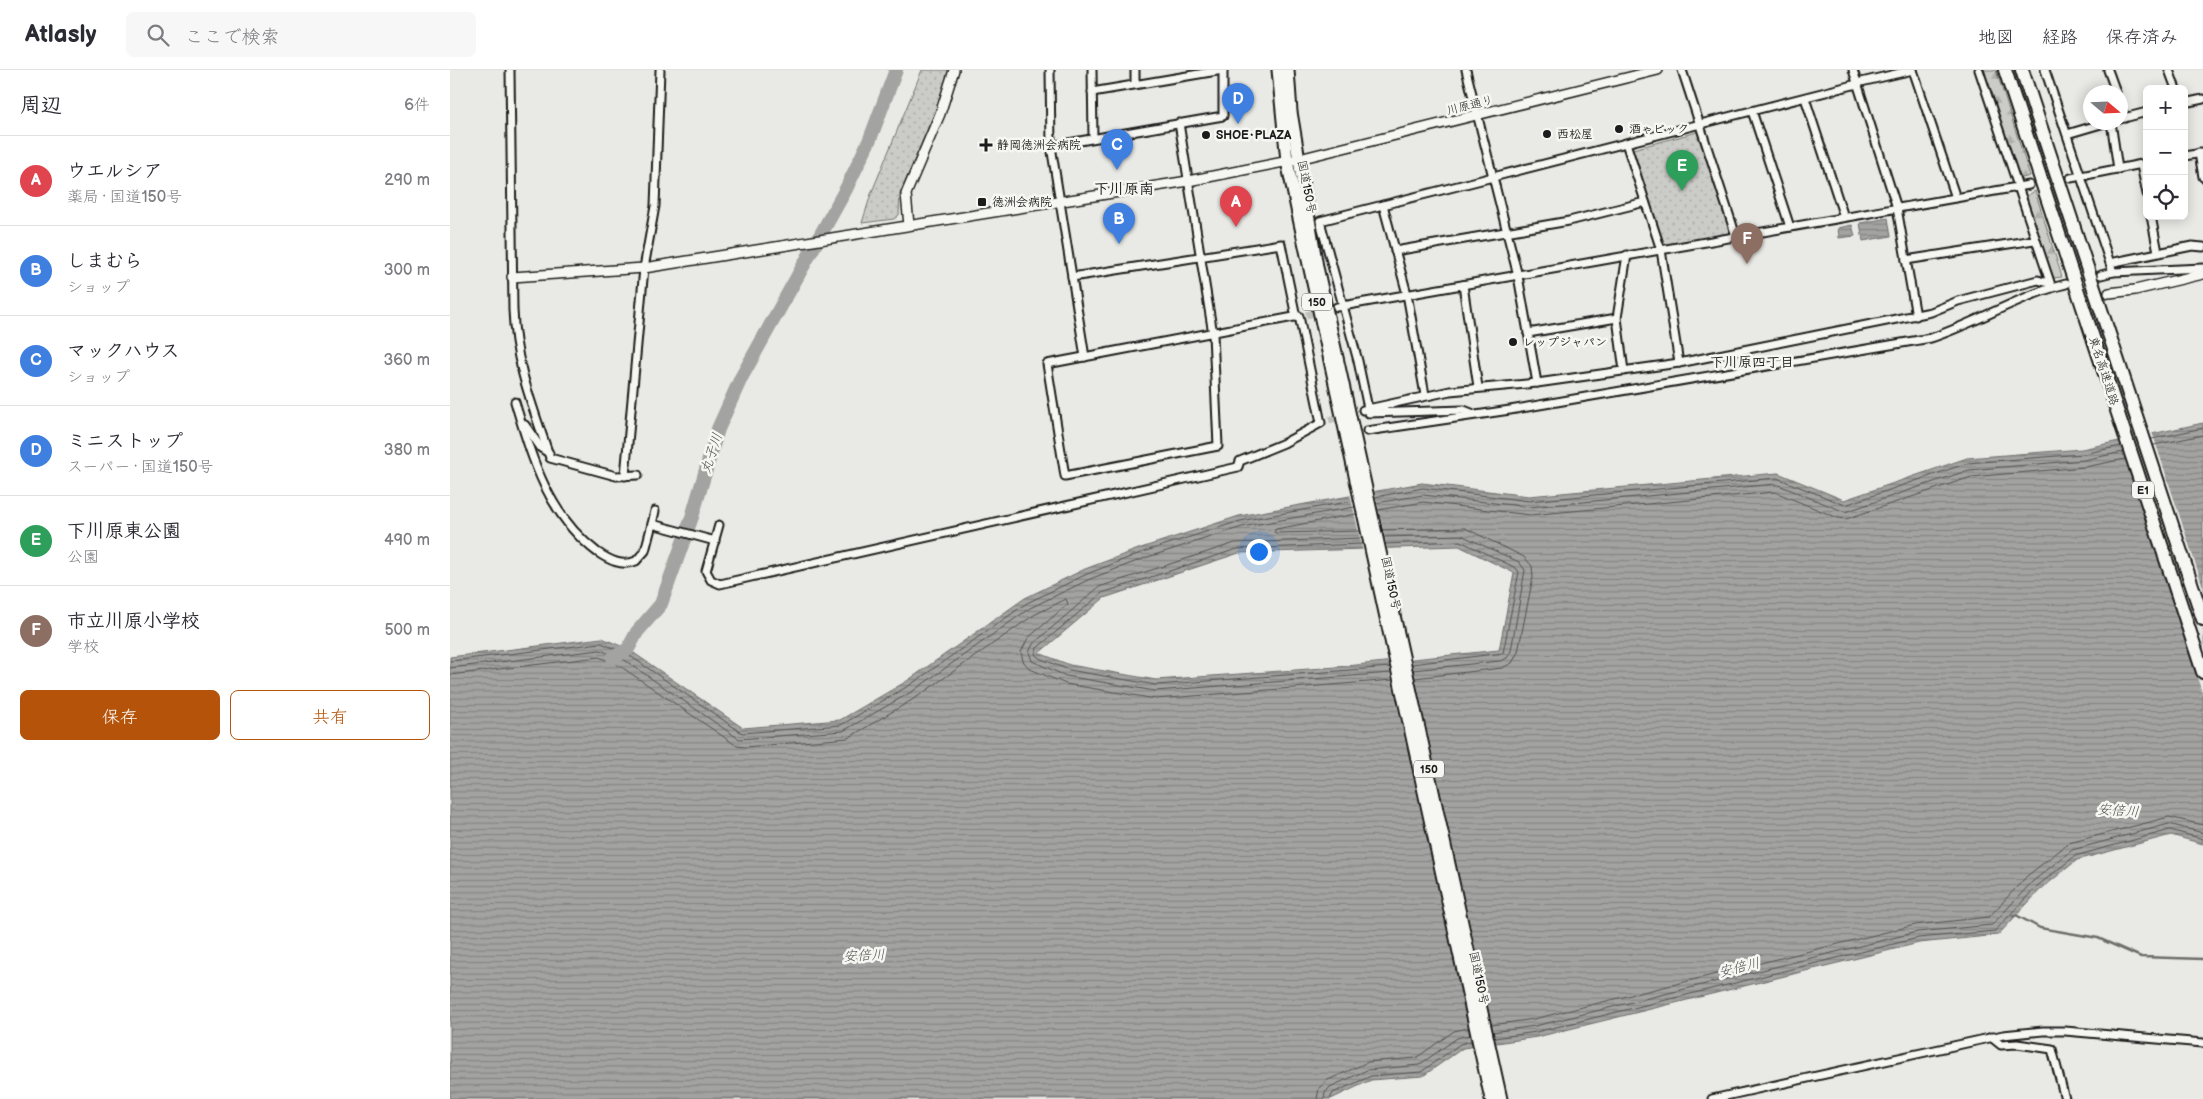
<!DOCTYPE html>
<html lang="ja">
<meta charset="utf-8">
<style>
body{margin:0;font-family:"Balsamiq Sans","Klee One",sans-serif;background:#f7f7f7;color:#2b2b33}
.controls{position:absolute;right:15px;top:15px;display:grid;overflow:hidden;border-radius:8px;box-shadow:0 2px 12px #0003}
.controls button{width:45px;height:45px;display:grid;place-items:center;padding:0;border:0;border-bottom:1px solid #e1e1e2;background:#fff;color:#2b2b33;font:25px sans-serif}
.compass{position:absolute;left:1633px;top:15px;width:45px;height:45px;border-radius:50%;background:#fff;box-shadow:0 2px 12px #0003;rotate:109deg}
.you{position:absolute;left:808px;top:481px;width:18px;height:18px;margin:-12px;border:4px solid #fff;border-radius:50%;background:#1a73e8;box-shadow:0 0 0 8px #1a73e833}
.badge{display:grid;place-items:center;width:32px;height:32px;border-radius:50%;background:#b45309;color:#fff;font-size:16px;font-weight:700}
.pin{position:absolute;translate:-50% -41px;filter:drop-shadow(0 1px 2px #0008)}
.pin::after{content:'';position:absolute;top:26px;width:18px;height:15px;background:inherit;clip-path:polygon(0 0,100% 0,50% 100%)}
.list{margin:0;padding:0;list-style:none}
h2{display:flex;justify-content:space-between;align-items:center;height:65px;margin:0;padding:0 20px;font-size:21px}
h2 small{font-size:16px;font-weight:400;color:#7c7c81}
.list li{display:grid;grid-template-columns:32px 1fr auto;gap:15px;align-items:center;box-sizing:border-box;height:90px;padding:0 20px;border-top:1px solid #e1e1e2}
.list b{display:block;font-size:19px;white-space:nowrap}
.list p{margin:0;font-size:16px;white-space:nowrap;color:#7c7c81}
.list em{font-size:16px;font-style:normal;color:#7c7c81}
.actions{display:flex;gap:10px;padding:15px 20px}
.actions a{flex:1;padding:11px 0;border:1px solid #b45309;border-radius:8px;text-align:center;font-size:18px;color:#b45309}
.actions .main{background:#b45309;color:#fff}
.icon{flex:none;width:28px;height:28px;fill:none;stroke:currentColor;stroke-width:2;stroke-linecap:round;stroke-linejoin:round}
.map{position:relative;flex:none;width:1753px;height:1029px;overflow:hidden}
header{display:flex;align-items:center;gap:30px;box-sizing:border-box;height:70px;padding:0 25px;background:#fff;border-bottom:1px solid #e1e1e2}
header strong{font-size:24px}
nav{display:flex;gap:28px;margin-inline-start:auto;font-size:18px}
.search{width:350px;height:45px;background:#f7f7f7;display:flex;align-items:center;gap:12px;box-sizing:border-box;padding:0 18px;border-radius:8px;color:#7c7c81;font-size:19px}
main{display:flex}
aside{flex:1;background:#fff}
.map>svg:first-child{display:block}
</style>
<header>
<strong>Atlasly</strong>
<div class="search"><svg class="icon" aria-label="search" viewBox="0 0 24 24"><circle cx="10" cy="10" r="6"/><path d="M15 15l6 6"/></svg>ここで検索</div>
<nav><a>地図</a><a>経路</a><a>保存済み</a></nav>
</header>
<main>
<aside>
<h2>周辺<small>6件</small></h2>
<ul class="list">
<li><span class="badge" style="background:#e0444e">A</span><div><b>ウエルシア</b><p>薬局 · 国道150号</p></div><em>290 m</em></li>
<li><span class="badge" style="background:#3f7fe0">B</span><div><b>しまむら</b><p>ショップ</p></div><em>300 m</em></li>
<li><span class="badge" style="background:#3f7fe0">C</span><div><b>マックハウス</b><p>ショップ</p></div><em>360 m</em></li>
<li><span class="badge" style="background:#3f7fe0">D</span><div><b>ミニストップ</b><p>スーパー · 国道150号</p></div><em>380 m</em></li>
<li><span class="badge" style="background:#2e9e5b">E</span><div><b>下川原東公園</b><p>公園</p></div><em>490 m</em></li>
<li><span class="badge" style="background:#8d6e63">F</span><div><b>市立川原小学校</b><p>学校</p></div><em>500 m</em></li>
</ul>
<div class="actions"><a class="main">保存</a><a>共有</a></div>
</aside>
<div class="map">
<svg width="1753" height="1029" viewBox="0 0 1753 1029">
<defs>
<pattern id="grass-dots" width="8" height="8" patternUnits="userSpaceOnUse" patternTransform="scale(1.25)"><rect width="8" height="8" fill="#cbcbc7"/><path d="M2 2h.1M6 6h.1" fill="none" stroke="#aeaeaa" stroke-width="1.8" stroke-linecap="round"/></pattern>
<pattern id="forest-firs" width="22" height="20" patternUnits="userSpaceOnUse" patternTransform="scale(1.25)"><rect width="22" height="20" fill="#cbcbc7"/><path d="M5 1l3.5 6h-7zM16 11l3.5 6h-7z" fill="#aeaeaa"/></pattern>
<pattern id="water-rules" width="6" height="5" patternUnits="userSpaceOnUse" patternTransform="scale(1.25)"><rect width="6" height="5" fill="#a3a3a1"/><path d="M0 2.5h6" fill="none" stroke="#848482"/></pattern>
</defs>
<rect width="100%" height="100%" fill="#e9e9e5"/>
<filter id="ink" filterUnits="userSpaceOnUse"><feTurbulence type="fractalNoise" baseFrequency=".02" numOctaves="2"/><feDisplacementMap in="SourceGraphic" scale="10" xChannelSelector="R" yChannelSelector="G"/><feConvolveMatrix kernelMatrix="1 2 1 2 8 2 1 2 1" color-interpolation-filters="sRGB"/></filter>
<g filter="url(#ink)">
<g fill="url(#grass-dots)" stroke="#747472">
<path d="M472 0H500L486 39 450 124 449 145 444 149 412 153 421 124Z"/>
<path d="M1247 62 1281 164 1217 176 1213 174 1183 79Z"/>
</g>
<g fill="url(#forest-firs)" stroke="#747472">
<path d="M1534 0H1546L1580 106 1573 108 1569 106Z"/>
<path d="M1585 121 1612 207 1604 208 1600 205 1577 130 1578 125Z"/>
</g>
<g fill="url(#water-rules)" stroke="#6d6d6c" fill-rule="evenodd">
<path d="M1438 148 1441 166 1413 171 1410 153Z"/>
<path d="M1402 155 1405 166 1389 168 1388 158Z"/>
<path d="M1753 353V774L1721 765 1627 790 1590 820 1548 865 1469 873 1087 967 1013 978 973 1006 921 1010 881 1029H0V587L152 568 178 579 293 658 390 650 457 611 575 528 635 499 691 478 789 446 972 413 1079 426 1328 403 1394 430 1517 388 1632 379ZM1009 476 1064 503 1049 580 887 597 706 610 620 595 589 583 654 528 789 483Z"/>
</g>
<g fill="#e9e9e5">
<path d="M1702 362 1753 517V625L1668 369Z"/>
<path d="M924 419 938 481 913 482 900 424Z"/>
<path d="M961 587 1047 976 1023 979 937 589Z"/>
</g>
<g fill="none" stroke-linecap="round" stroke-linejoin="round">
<g stroke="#525251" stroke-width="1">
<path d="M1702 369 1753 358"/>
<path d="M1704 375 1753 365"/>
<path d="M925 427 973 418 1079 431 1327 408 1395 435 1518 393 1633 384 1671 376"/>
<path d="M926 433 973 425 1080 437 1326 414 1395 442 1519 400 1634 390 1673 382"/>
<path d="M928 440 973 432 1080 445 1325 422 1388 448 1396 449 1521 407 1635 397 1675 389"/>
<path d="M906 444 826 459 824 462 826 463 910 461"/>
<path d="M932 460 1015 458 1074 487 1082 496 1083 507 1068 582 1062 593 1052 598 965 608"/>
<path d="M934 467 1011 465 1069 492 1075 500 1061 581 1057 588 1050 591 963 600"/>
<path d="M912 468 785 473 649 517 583 574 579 582 582 591 616 606 705 621 941 603"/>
<path d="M913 474 787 479 652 523 587 578 585 584 589 588 619 600 706 615 940 597"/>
<path d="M935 474 1010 471 1066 498 1069 502 1053 583 962 594"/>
<path d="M0 591 151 573 176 583 292 663 391 655 460 615 577 533 637 504 693 482 790 451 903 431"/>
<path d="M0 598 150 580 173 589 289 669 393 661 463 621 580 538 640 509 695 488 792 457 905 437"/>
<path d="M0 605 149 587 170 596 287 676 295 677 398 668 467 627 584 545 616 529 618 534 578 568 571 582 573 591 580 599 616 614 706 629 943 610"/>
<path d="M1042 955 1084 949 1465 855 1539 847 1577 806 1619 773 1719 747 1753 755"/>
<path d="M1043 962 1085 956 1467 862 1542 855 1582 812 1622 780 1719 754 1753 763"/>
<path d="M1045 968 1086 962 1468 868 1545 861 1586 817 1625 786 1720 760 1753 769"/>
<path d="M867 1029 869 1018 878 1010 918 992 966 988 1004 961 1018 958"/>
<path d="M874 1029 875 1023 880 1017 917 1000 969 995 1007 968 1020 965"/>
<path d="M880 1029 883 1023 921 1006 971 1002 1010 974 1021 971"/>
</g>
<path stroke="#6d6d6c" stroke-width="2.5" d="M1563 846 1566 845 1590 858 1648 868 1691 887 1753 889"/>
<path stroke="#a3a3a1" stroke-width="14" d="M163 588 178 579 187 562 211 534 242 447 268 359 291 308 396 119 420 69 446 0"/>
<g stroke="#c0c0bd" stroke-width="7" stroke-dasharray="7 3.5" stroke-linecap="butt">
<path d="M1579 115 1621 108"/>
<path d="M856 245 887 237"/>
<path d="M879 350 913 340"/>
</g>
<g stroke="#1c1c1c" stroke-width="11">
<g id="minor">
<path d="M60 0 63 240C65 294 83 337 100 388L166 406 188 405"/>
<path d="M600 0 601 76 635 287"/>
<path d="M642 0 643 68"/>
<path d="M685 0V14"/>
<path d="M1016 0 1043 107 870 151 908 291 919 343 1014 340 1024 344"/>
<path d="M1232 0 1286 166"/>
<path d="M1403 0 1447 138 1466 246"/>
<path d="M1463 0 1506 128"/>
<path d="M1529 0 1601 215"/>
<path d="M1595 0 1663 202"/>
<path d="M1658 0 1666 22"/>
<path d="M1719 0 1726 19"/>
<path d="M1407 13 1463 0"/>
<path d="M642 22 773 0"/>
<path d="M1355 28 1394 147"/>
<path d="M1734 33 1753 29"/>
<path d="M1670 35 1675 48"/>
<path d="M1302 41 1340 157"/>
<path d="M1670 49 1697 42"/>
<path d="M1661 52 1668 99"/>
<path d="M1617 64 1658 52"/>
<path d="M1176 73 1211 180 1229 293"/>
<path d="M601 76 773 46V0"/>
<path d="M1749 83 1753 107"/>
<path d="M1734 86 1753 83"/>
<path d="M1691 95 1697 124"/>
<path d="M1621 108 1697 93"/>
<path d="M933 135 957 224 975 325"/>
<path d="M1701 146 1708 182"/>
<path d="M945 181 1119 151 1195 132"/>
<path d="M1456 190 1584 170"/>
<path d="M1660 193 1742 176 1753 177"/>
<path d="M1651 205 1663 202 1753 198"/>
<path d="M622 207 831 174 846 247"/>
<path d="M1013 215 1028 317"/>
<path d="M887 237 1579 115"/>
<path d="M1078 263 1167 248"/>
<path d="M1174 301 1167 248 1177 185"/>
<path d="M1087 313 1068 206 1043 107 1407 14"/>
<path d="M65 332C82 389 98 445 147 482 159 490 172 497 186 491L195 481 202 454 265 471"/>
<path d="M913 340 1000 321 1087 313 1229 293 1481 242 1508 231 1588 210 1598 213"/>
<path d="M75 355 91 378 99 383"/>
<path d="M917 361 1060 340 1481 268C1527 253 1568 226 1616 214"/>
<path d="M175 406 194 198 205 136 210 0"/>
<path d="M202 454 205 441"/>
<path d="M269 455 256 501 261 510 270 514 788 397 790 391 834 373 871 353 849 246 597 294 615 406 768 376 763 264 729 53"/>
<path d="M1541 967 1551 975 1567 974 1602 979 1615 1029"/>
<path d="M1262 1029 1553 965 1593 961H1615L1753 973"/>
</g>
</g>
<g stroke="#1c1c1c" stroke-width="12">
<g id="tertiary">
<path d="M459 155 456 124 490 44 504 0"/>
<path d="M62 207 194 198 738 111 849 89 1208 0"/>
<path d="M1659 223 1685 220 1753 204"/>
</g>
</g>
<g stroke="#1c1c1c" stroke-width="15">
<g id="trunk">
<path d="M828 0 837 91 848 144 1041 1029"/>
<path d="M838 0 841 42 867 197 1051 1029"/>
</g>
</g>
<g stroke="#1c1c1c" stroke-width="16">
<g id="motorway">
<path d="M1555 0 1753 602"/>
<path d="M1572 0 1753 549"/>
</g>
</g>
<use href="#minor" stroke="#f6f6f2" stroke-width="7"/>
<use href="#tertiary" stroke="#f6f6f2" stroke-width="9"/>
<use href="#trunk" stroke="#f6f6f2" stroke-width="11"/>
<use href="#motorway" stroke="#f6f6f2" stroke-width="12"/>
</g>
</g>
<g fill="#1c1c1c" stroke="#f6f6f2" stroke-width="2">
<circle cx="1169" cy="59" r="5"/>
<circle cx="1097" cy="64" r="5"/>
<circle cx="756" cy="65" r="5"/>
<path d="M533.5 67.5h5v5h5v5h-5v5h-5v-5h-5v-5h5z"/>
<rect x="527" y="127" width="10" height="10" rx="2.5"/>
<circle cx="1063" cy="272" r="5"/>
</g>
<g text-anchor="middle" stroke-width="5" stroke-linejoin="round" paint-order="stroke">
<g fill="#f6f6f2" stroke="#5d5d5c" stroke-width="1">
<rect x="852" y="223.5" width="30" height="17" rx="4"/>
<rect x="1682" y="411.5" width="22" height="17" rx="4"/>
<rect x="964" y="690.5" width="30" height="17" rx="4"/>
</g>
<g font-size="11" font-weight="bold" fill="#1c1c1c">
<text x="867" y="236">150</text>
<text x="1693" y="424">E1</text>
<text x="979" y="703">150</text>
</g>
<g font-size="12" fill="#1c1c1c" stroke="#f6f6f2">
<text transform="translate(1020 35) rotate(-14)" y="4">川原通り</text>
<text transform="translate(857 117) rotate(79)" y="4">国道150号</text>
<text transform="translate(1654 301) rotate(72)" y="4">東名高速道路</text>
<text transform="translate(941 513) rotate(78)" y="4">国道150号</text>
<text transform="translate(1029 908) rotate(78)" y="4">国道150号</text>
</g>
<g font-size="12" font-weight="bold" fill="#1c1c1c" stroke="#f6f6f2" text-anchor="start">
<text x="1179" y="63">酒ゃビック</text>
<text x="1107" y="68">西松屋</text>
<text x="766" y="69">SHOE･PLAZA</text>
<text x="547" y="79">静岡徳洲会病院</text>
<text x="542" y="136">徳洲会病院</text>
<text x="1073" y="276">レップジャパン</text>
</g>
<g font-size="14" font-weight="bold" fill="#1c1c1c" stroke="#f6f6f2">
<text x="1302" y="297">下川原四丁目</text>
</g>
<g font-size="14" font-style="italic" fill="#525251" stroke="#f6f6f2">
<text transform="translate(261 383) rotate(-72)" y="5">丸子川</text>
<text transform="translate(1668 740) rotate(4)" y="5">安倍川</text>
<text transform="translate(414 885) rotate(-3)" y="5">安倍川</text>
<text transform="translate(1289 897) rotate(-14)" y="5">安倍川</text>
</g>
<g font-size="15" font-weight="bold" fill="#1c1c1c" stroke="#f6f6f2">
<text x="674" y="124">下川原南</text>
</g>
</g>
</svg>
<div class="controls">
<button>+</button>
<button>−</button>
<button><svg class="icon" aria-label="locate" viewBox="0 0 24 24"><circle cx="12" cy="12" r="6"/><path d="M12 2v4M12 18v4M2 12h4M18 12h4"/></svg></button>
</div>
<svg class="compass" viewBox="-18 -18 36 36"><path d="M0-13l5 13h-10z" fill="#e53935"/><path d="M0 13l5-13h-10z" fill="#7c7c81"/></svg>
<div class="you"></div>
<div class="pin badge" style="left:786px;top:157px;background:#e0444e">A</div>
<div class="pin badge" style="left:669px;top:174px;background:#3f7fe0">B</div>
<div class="pin badge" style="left:667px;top:100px;background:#3f7fe0">C</div>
<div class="pin badge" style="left:788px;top:54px;background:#3f7fe0">D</div>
<div class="pin badge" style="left:1232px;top:121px;background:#2e9e5b">E</div>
<div class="pin badge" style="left:1297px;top:194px;background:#8d6e63">F</div>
</div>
</main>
